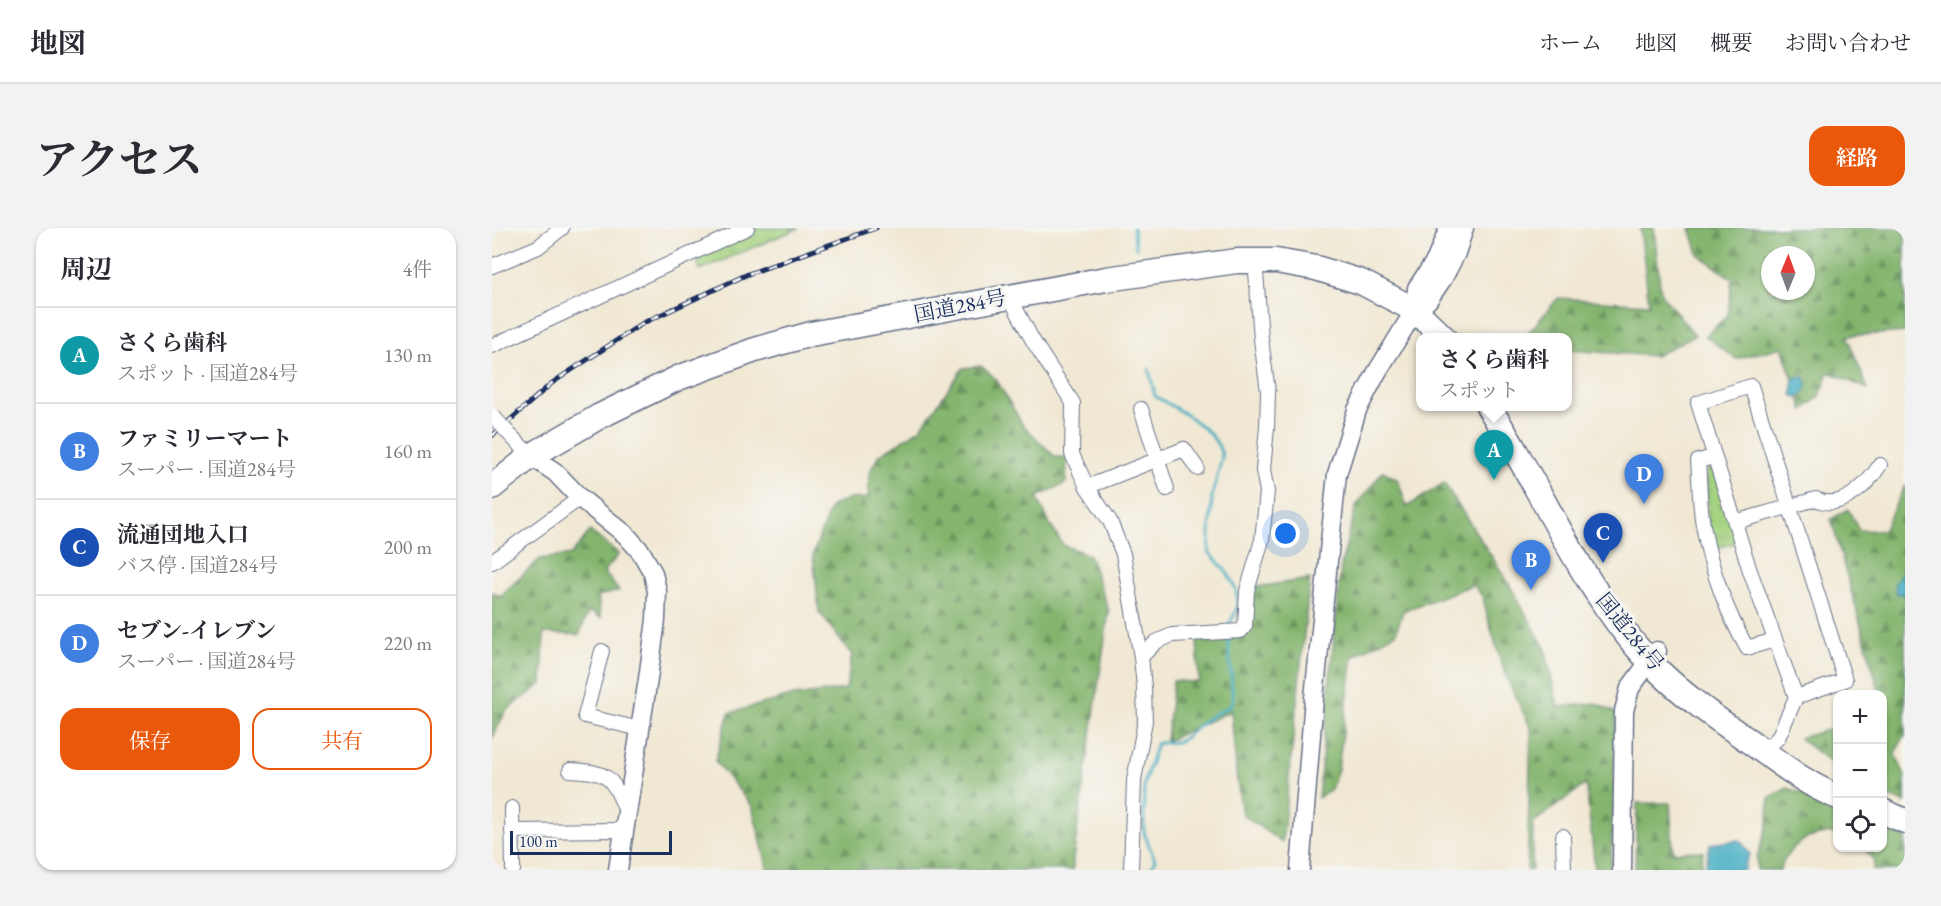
<!DOCTYPE html>
<html lang="ja">
<meta charset="utf-8">
<style>
body{margin:0;font-family:"EB Garamond","Noto Serif JP",serif;background:#f2f2f3;color:#2b2b33}
.controls{position:absolute;right:18px;bottom:18px;display:grid;overflow:hidden;border-radius:12px;box-shadow:0 2px 4px #0004}
.controls button{width:54px;height:54px;display:grid;place-items:center;padding:0;border:0;border-bottom:2px solid #e1e1e2;background:#fff;color:#2b2b33;font:30px sans-serif}
.compass{position:absolute;left:1269px;top:18px;width:54px;height:54px;border-radius:50%;background:#fff;box-shadow:0 2px 4px #0004;rotate:1deg}
.scale{position:absolute;left:18px;bottom:15px;width:162px;box-sizing:border-box;padding-left:6px;border:3px solid #1b2f5e;border-top:0;font-size:16px;line-height:21px;white-space:nowrap;color:#1b2f5e;-webkit-text-stroke:4px #f6f6f2;paint-order:stroke}
.you{position:absolute;left:794px;top:306px;width:21px;height:21px;margin:-15px;border:4px solid #fff;border-radius:50%;background:#1a73e8;box-shadow:0 0 0 9px #1a73e833}
.badge{display:grid;place-items:center;width:39px;height:39px;border-radius:50%;background:#ea580c;color:#fff;font-size:20px;font-weight:700}
.pin{position:absolute;translate:-50% -50px;filter:drop-shadow(0 2px 3px #0008)}
.pin::after{content:'';position:absolute;top:32px;width:21px;height:18px;background:inherit;clip-path:polygon(0 0,100% 0,50% 100%)}
.popup{position:absolute;left:924px;top:105px;width:156px;height:78px;box-sizing:border-box;display:grid;place-content:center;border-radius:12px;background:#fff;filter:drop-shadow(0 2px 4px #0005);font-size:20px;white-space:nowrap;color:#7c7c81}
.popup b{font-size:22px;color:#2b2b33}
.popup::after{content:'';position:absolute;left:50%;top:100%;margin-left:-12px;border:12px solid transparent;border-top-color:#fff}
.list{margin:0;padding:0;list-style:none}
h2{display:flex;justify-content:space-between;align-items:center;height:78px;margin:0;padding:0 24px;font-size:26px}
h2 small{font-size:20px;font-weight:400;color:#7c7c81}
.list li{display:grid;grid-template-columns:39px 1fr auto;gap:18px;align-items:center;box-sizing:border-box;height:96px;padding:0 24px;border-top:2px solid #e1e1e2}
.list b{display:block;font-size:22px;white-space:nowrap}
.list p{margin:0;font-size:20px;white-space:nowrap;color:#7c7c81}
.list em{font-size:20px;font-style:normal;color:#7c7c81}
.actions{display:flex;gap:12px;padding:18px 24px}
.actions a{flex:1;padding:14px 0;border:2px solid #ea580c;border-radius:18px;text-align:center;font-size:21px;color:#ea580c}
.actions .main{background:#ea580c;color:#fff}
.icon{flex:none;width:33px;height:33px;fill:none;stroke:currentColor;stroke-width:2;stroke-linecap:round;stroke-linejoin:round}
.map{position:relative;flex:none;width:1413px;height:642px;overflow:hidden;border-radius:18px}
header{display:flex;align-items:center;gap:36px;box-sizing:border-box;height:84px;padding:0 30px;background:#fff;border-bottom:2px solid #e1e1e2}
header strong{font-size:28px}
nav{display:flex;gap:33px;margin-inline-start:auto;font-size:21px}
.intro{display:flex;align-items:center;justify-content:space-between;box-sizing:border-box;height:144px;padding:0 36px}
h1{margin:0;font-size:42px}
.button{padding:15px 27px;border-radius:18px;background:#ea580c;color:#fff;font-size:21px;font-weight:700}
main{display:flex;gap:36px;padding:0 36px}
aside{flex:1;background:#fff;border-radius:18px;box-shadow:0 2px 4px #0004}
.map>svg:first-child{display:block}
</style>
<header>
<strong>地図</strong>
<nav><a>ホーム</a><a>地図</a><a>概要</a><a>お問い合わせ</a></nav>
</header>
<div class="intro"><h1>アクセス</h1><a class="button">経路</a></div>
<main>
<aside>
<h2>周辺<small>4件</small></h2>
<ul class="list">
<li><span class="badge" style="background:#0f9aa8">A</span><div><b>さくら歯科</b><p>スポット · 国道284号</p></div><em>130 m</em></li>
<li><span class="badge" style="background:#3f7fe0">B</span><div><b>ファミリーマート</b><p>スーパー · 国道284号</p></div><em>160 m</em></li>
<li><span class="badge" style="background:#1a4fb4">C</span><div><b>流通団地入口</b><p>バス停 · 国道284号</p></div><em>200 m</em></li>
<li><span class="badge" style="background:#3f7fe0">D</span><div><b>セブン-イレブン</b><p>スーパー · 国道284号</p></div><em>220 m</em></li>
</ul>
<div class="actions"><a class="main">保存</a><a>共有</a></div>
</aside>
<div class="map">
<svg width="1413" height="642" viewBox="0 0 1413 642">
<defs>
<pattern id="grass-tufts" width="24" height="20" patternUnits="userSpaceOnUse" patternTransform="scale(1.5)"><rect width="24" height="20" fill="#a5d380"/><path d="M3 7l-1-3M5 7V3M7 7l1-3M15 17l-1-3M17 17v-4M19 17l1-3" fill="none" stroke="#8db571"/></pattern>
<pattern id="forest-firs" width="22" height="20" patternUnits="userSpaceOnUse" patternTransform="scale(1.5)"><rect width="22" height="20" fill="#84b56e"/><path d="M5 1l3.5 6h-7zM16 11l3.5 6h-7z" fill="#6b945e"/></pattern>
</defs>
<rect width="100%" height="100%" fill="#f6f6f2"/>
<filter id="ink" filterUnits="userSpaceOnUse"><feTurbulence type="fractalNoise" baseFrequency=".0167" numOctaves="2"/><feDisplacementMap in="SourceGraphic" scale="12" xChannelSelector="R" yChannelSelector="G"/><feConvolveMatrix kernelMatrix="1 2 1 2 8 2 1 2 1" color-interpolation-filters="sRGB"/></filter>
<filter id="wash" filterUnits="userSpaceOnUse"><feTurbulence type="fractalNoise" baseFrequency=".008" numOctaves="4" result="noise"/><feDisplacementMap in="SourceGraphic" scale="24" xChannelSelector="R" yChannelSelector="G"/><feGaussianBlur stdDeviation="1.35" result="paint"/><feColorMatrix in="noise" values="0 0 0 0 0 0 0 0 0 0 0 0 0 0 0 0 0 1.4 0 .05"/><feComposite in="paint" operator="in"/></filter>
<g filter="url(#wash)">
<rect width="100%" height="100%" fill="#f1e8d3"/>
<g fill="url(#grass-tufts)" stroke="#60816f" stroke-width="1.5">
<path d="M265 0H307L208 42 205 30 246 11Z"/>
<path d="M1222 240 1245 314 1224 320 1216 296 1215 242Z"/>
</g>
<g fill="url(#forest-firs)" stroke="#507266" stroke-width="1.5" fill-rule="evenodd">
<path d="M1148 0H1162L1169 66 1203 107 1163 128 1076 122V110L1033 109 1066 70 1157 76Z"/>
<path d="M1198 0H1413V104L1355 108 1376 161 1337 144 1328 168 1311 182 1290 119 1244 131 1213 108 1236 87 1240 51 1206 26ZM1278 27H1314V63H1278Z"/>
<path d="M489 138 504 151 530 196 563 229H575L574 255 545 269 559 298 571 317 597 327 617 383 581 631V642H276L260 578 223 533 237 485 295 469 354 461 360 427 327 384 321 326 339 278 356 271 376 270 377 245 387 227 428 201 471 140Z"/>
<path d="M891 243 906 252 915 279 952 255 1014 351 1053 420 1066 479 1104 475 1124 485 1119 642H1103L1094 556 1041 595 1040 642H1035L1039 501 1012 444 996 391 991 369 981 357 911 383 904 405 861 428 846 541 839 561 826 570 849 337 864 278Z"/>
<path d="M1413 257V507L1403 525 1413 548V575L1391 565 1390 486 1394 485 1390 466H1388L1339 291 1356 281 1367 302 1391 303Z"/>
<path d="M98 303 127 326 112 344 127 363 106 368 109 390 97 383 87 407 52 405 50 456 14 483 0 511V364L8 368 48 331 79 327Z"/>
<path d="M818 351 790 615 750 586 745 553 739 483 674 513 681 453 707 454 705 410 727 415 756 403 758 360Z"/>
<path d="M1345 499V539L1307 510Z"/>
<path d="M1295 560 1315 567 1345 582V605C1317 606 1298 614 1288 642H1265V629L1276 596 1277 570Z"/>
<path d="M1145 575H1178L1181 624 1211 623 1209 642H1143Z"/>
<path d="M1391 600 1413 609V642H1381L1382 633 1372 620H1390Z"/>
</g>
<g fill="#44aec3" stroke="#306e90" stroke-width="1.5">
<path d="M1311 148 1315 154 1314 162 1308 168 1303 169 1300 167 1302 150Z"/>
<path d="M1413 340V367L1404 365 1403 355Z"/>
<path d="M1248 612 1258 626 1253 636V642H1213L1218 616Z"/>
</g>
<g fill="none" stroke-linecap="round" stroke-linejoin="round">
<g stroke="#44aec3" stroke-width="3">
<path d="M641 0 644 20"/>
<path d="M657 141 663 168C684 181 727 202 730 229L720 268 717 324C731 339 748 356 745 378 744 386 738 393 736 400"/>
<path d="M658 642 663 632 652 605V556L665 515 687 514 716 490 738 478 741 472 736 407"/>
</g>
</g>
</g>
<g filter="url(#ink)">
<g fill="none" stroke-linecap="round" stroke-linejoin="round">
<g stroke="#667087" stroke-width="16">
<g id="street">
<path d="M0 38 46 19 70 0"/>
<path d="M517 68 541 113 581 175 580 226 595 259 618 293 631 326 649 429 652 459 653 493 642 552 639 642"/>
<path d="M0 118 255 0"/>
<path d="M649 181 675 261"/>
<path d="M19 208 39 228"/>
<path d="M1222 229 1206 233C1208 256 1207 280 1212 302 1219 342 1235 385 1255 420L1283 412"/>
<path d="M595 259 692 221 705 240"/>
<path d="M1243 294 1324 271C1349 284 1376 256 1388 237"/>
<path d="M0 334 88 270"/>
<path d="M110 423 93 488 148 501"/>
<path d="M649 429 664 414 680 407 749 403 753 398 755 363 770 312 775 264 771 242 775 199 776 164 769 111 764 44"/>
<path d="M1277 518 1286 510 1304 469 1258 343 1206 175 1259 158 1353 452 1304 469"/>
<path d="M78 542C118 544 119 548 134 583"/>
<path d="M20 580 21 642"/>
<path d="M20 603 131 602"/>
<path d="M1071 608 1072 642"/>
</g>
</g>
<g stroke="#667087" stroke-width="21">
<g id="secondary">
<path d="M923 82 925 60 944 32 957 0"/>
<path d="M39 228 63 244 88 270 134 307 149 324 161 345 165 363 164 392 156 451 126 642"/>
<path d="M808 642 822 470 845 246 865 182 885 144 923 82 936 72 951 50 964 25 972 0"/>
<path d="M1130 642 1132 483 1138 460 1165 423"/>
</g>
</g>
<g stroke="#667087" stroke-width="27">
<g id="highway">
<path d="M996 178C1051 262 1088 358 1157 433 1186 464 1222 489 1257 513 1285 533 1313 556 1346 569"/>
<path d="M0 259 39 228 108 188 186 150 263 122 319 106 614 51 745 33H784L824 40 869 54 923 82 952 110"/>
<path d="M1390 583 1413 593"/>
</g>
</g>
<use href="#street" stroke="#fff" stroke-width="14"/>
<use href="#secondary" stroke="#fff" stroke-width="18"/>
<use href="#highway" stroke="#fff" stroke-width="24"/>
<g stroke="#1b2f5e" stroke-width="5">
<path id="rail" d="M0 208 60 155 151 95 256 46 384 0"/>
</g>
<use href="#rail" stroke="#f6f6f2" stroke-width="3" stroke-dasharray="9" stroke-linecap="butt"/>
<g stroke="#667087" stroke-width="16" stroke-linecap="butt">
<path id="street-bridge" d="M0 187 19 208"/>
</g>
<use href="#street-bridge" stroke="#fff" stroke-width="14"/>
</g>
</g>
<g text-anchor="middle" stroke-width="6" stroke-linejoin="round" paint-order="stroke">
<g font-size="21" fill="#1b2f5e" stroke="#f6f6f2">
<text transform="translate(468 78) rotate(-11)" y="7">国道284号</text>
<text transform="translate(1138 404) rotate(51)" y="7">国道284号</text>
</g>
</g>
</svg>
<div class="controls">
<button>+</button>
<button>−</button>
<button><svg class="icon" aria-label="locate" viewBox="0 0 24 24"><circle cx="12" cy="12" r="6"/><path d="M12 2v4M12 18v4M2 12h4M18 12h4"/></svg></button>
</div>
<svg class="compass" viewBox="-18 -18 36 36"><path d="M0-13l5 13h-10z" fill="#e53935"/><path d="M0 13l5-13h-10z" fill="#7c7c81"/></svg>
<div class="scale">100 m</div>
<div class="you"></div>
<div class="pin badge" style="left:1002px;top:252px;background:#0f9aa8">A</div>
<div class="popup"><b>さくら歯科</b>スポット</div>
<div class="pin badge" style="left:1039px;top:362px;background:#3f7fe0">B</div>
<div class="pin badge" style="left:1111px;top:335px;background:#1a4fb4">C</div>
<div class="pin badge" style="left:1152px;top:276px;background:#3f7fe0">D</div>
</div>
</main>
